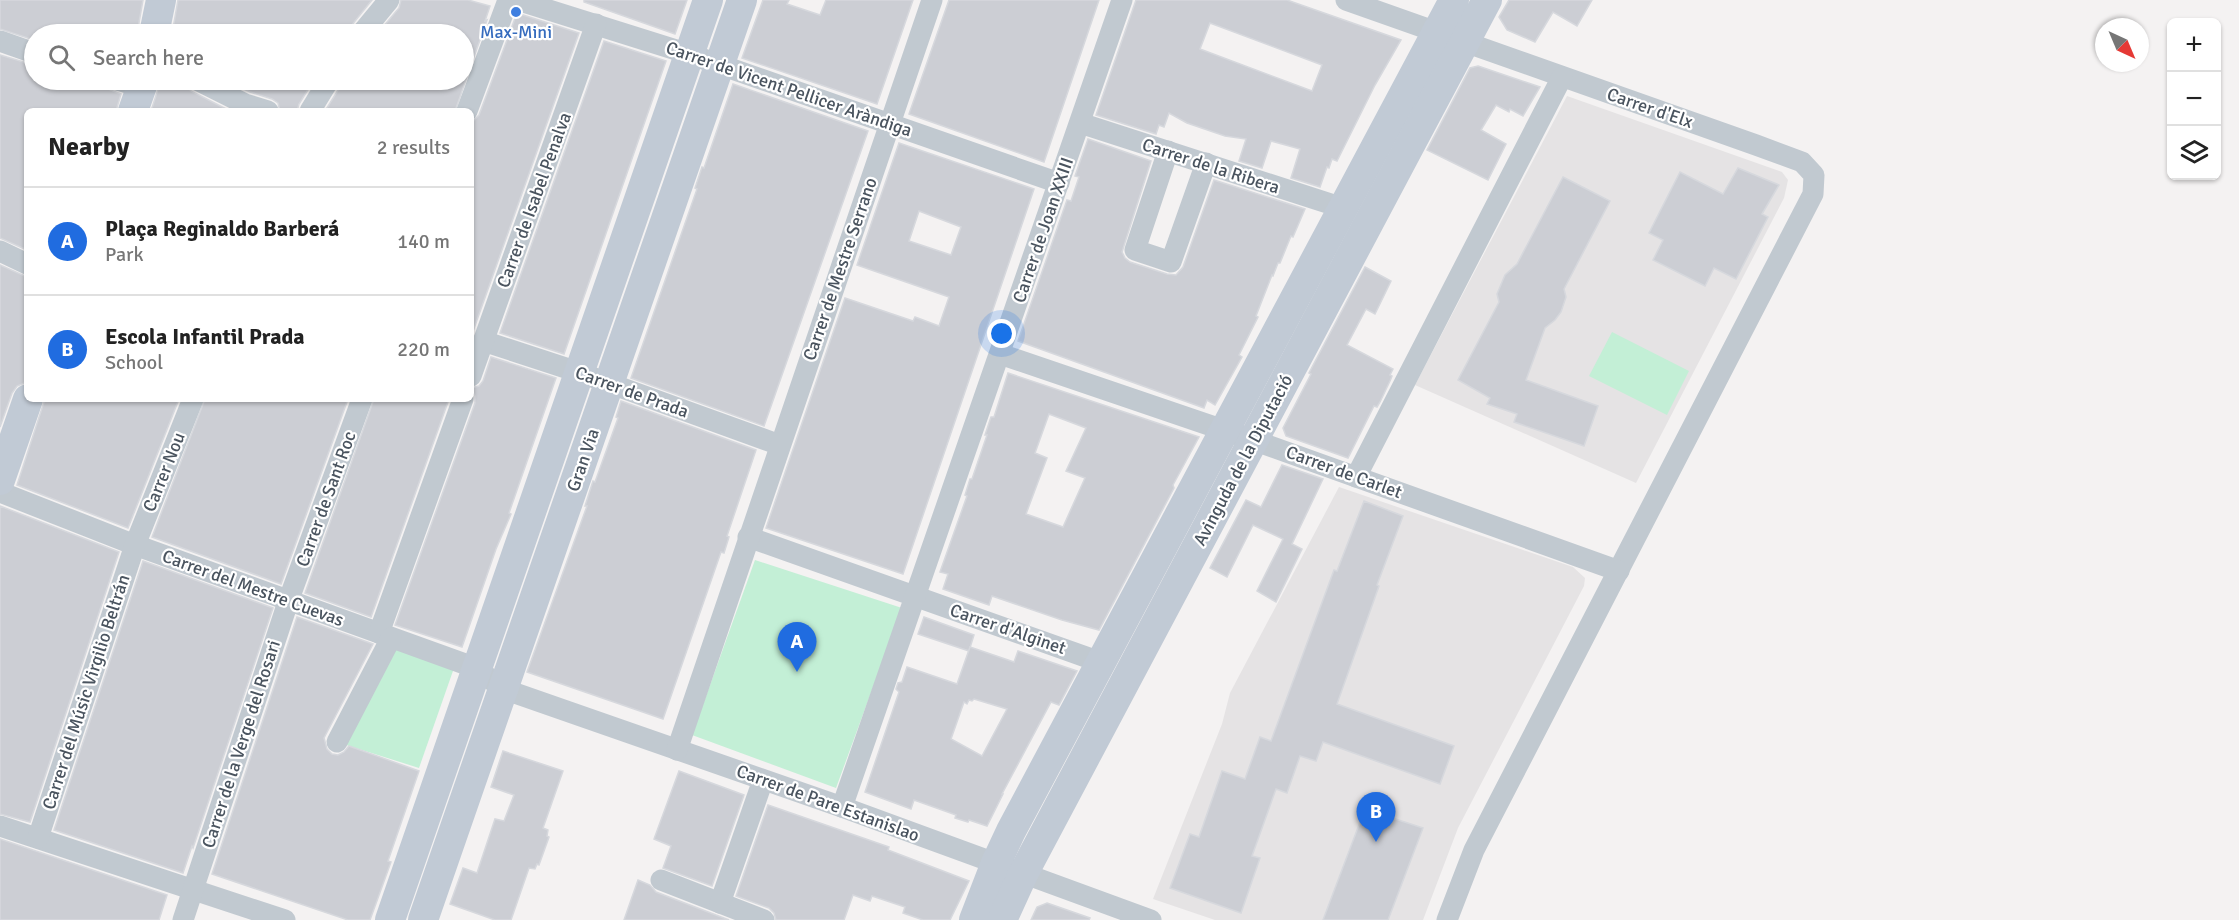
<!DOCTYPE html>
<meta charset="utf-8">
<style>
body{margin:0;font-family:Signika,sans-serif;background:#f6f6f6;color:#222}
.controls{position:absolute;right:18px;top:18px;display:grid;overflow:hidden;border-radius:9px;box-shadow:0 2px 4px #0004}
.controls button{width:54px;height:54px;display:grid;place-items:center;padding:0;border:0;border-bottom:2px solid #e0e0e0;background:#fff;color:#222;font:30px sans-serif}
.compass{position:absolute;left:2095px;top:18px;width:54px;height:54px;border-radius:50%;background:#fff;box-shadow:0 2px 4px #0004;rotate:136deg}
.you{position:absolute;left:1002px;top:334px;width:21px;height:21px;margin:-15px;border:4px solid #fff;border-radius:50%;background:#1a73e8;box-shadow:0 0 0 9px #1a73e833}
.badge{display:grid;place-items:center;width:39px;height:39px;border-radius:50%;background:#206ce0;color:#fff;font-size:20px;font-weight:700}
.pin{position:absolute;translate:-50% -50px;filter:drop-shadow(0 2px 3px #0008)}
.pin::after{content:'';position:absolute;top:32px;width:21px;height:18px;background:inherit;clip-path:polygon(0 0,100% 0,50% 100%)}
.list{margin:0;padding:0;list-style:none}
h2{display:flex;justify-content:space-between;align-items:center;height:78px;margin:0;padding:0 24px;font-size:26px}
h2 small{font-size:20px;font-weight:400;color:#767676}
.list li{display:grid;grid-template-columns:39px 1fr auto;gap:18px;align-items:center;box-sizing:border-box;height:108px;padding:0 24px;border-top:2px solid #e0e0e0}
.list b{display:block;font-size:22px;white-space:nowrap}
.list p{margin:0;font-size:20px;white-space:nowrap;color:#767676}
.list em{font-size:20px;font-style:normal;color:#767676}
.icon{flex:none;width:33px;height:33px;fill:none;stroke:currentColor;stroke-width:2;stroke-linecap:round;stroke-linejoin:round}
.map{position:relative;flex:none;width:2239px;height:920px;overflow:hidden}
.search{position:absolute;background:#fff;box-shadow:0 2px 4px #0004;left:24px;top:24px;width:450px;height:66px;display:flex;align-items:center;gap:15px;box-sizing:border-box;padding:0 21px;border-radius:33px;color:#767676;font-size:22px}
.panel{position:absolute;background:#fff;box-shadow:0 2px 4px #0004;left:24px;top:108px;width:450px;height:294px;border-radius:9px}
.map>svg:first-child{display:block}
</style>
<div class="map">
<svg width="2239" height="920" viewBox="0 0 2239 920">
<rect width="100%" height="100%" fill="#f4f2f2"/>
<g fill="#e5e3e4">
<path d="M1567 96 1782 172 1788 180 1784 198 1636 483 1415 385Z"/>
<path d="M1339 487 1573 567 1585 578 1584 586 1458 828 1423 920H1215L1153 899 1222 724 1230 693Z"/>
</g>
<g fill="#c3efd6">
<path d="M1612 332 1689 371 1667 415 1589 376Z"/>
<path d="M755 560 902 608 836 788 692 735Z"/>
<path d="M393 644 454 668 419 768 343 744Z"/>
</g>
<g fill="#ccced4" stroke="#d6d8dd" stroke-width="1.5" fill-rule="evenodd">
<path d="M0 0H143L137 34H34V40L0 29Z"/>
<path d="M178 0H372L351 26 349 34H172Z"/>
<path d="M401 0H468L490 6 485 21 487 20 455 111H325L340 87 342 80H464V34H377L399 8Z"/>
<path d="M584 0H687L675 34 584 2Z"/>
<path d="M763 0H789L787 4 820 15 826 0H913L877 104 742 58Z"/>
<path d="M949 0H1099L1044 162 909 114Z"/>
<path d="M1136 0H1287L1401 40 1375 85 1337 161 1332 159 1329 168 1327 167 1320 187 1291 178 1300 149 1271 141 1262 168 1239 161 1246 139 1225 136 1187 123 1169 113 1164 127 1159 125 1156 134 1096 115ZM1210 23 1322 65 1312 91 1200 49Z"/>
<path d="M1509 0H1592L1577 26 1553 12 1535 42 1507 30 1499 17Z"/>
<path d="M517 13 579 33 471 337V123L479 115Z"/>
<path d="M604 41 666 61 564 354 500 333Z"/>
<path d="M0 55 34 65V80H105L108 89 121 94 116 111H27V250L0 238Z"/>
<path d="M1478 66 1540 87 1523 116 1510 109 1509 112 1496 105 1481 130 1506 144 1488 180 1427 150 1470 68Z"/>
<path d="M161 80H184L186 86 191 91 230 111H151Z"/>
<path d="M225 80H314L299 104 297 111H280L278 103 272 99 250 92Z"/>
<path d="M733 84 868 131 764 426 631 378 697 189 695 188 702 167 704 168Z"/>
<path d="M1088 139 1151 161 1122 252 1125 258 1130 262 1167 274 1176 275 1183 267 1214 180 1305 209 1293 237 1291 236 1280 263H1278L1273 276 1272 275 1256 316 1258 317 1239 355 1242 357 1215 405 1207 400 1204 408 1018 341 1067 200 1071 201 1079 177 1075 176Z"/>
<path d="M899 143 1034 189 903 574 766 528 845 298 913 321 915 317 939 326 949 297 857 265ZM919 211 961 227 951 255 909 241Z"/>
<path d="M1738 168 1779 185 1762 214 1768 217 1736 279 1714 268 1705 286 1653 260 1663 240 1649 233 1680 172 1723 194Z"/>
<path d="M1563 177 1610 201 1564 289 1566 297 1561 312 1555 320 1545 328 1526 380 1598 406 1584 446 1514 422 1517 414 1487 404 1490 398 1458 380 1499 302 1497 294 1505 275 1517 264Z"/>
<path d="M0 265 27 277V382L17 386 12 393 0 427Z"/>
<path d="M1365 267 1391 281 1375 314 1366 309 1347 345 1393 369 1390 375 1392 376 1390 381 1380 402 1377 407 1374 406 1348 458 1286 436 1283 428 1311 374 1309 373Z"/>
<path d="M491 357 556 378 509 513 511 514 496 549 462 647 395 625 475 403V396L471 388 479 386 483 381Z"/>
<path d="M1008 373 1199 437 1173 485 1174 488 1099 630 1062 620 992 596 989 605 943 589 948 574 940 572 967 496 965 495 970 479H972L987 435H985L991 417H994ZM1049 414 1086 428 1066 471 1085 478 1063 527 1026 514 1047 458 1035 453Z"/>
<path d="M45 399H179L128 528 17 485Z"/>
<path d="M205 399H348L281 584 152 537Z"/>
<path d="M374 399H449L371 617 305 593Z"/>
<path d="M621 401 756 450 727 536 729 537 724 553 721 552 663 719 527 672 587 506H585L593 481 595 482 618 418 616 417Z"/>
<path d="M1282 465 1323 479 1292 544 1302 549 1276 602 1257 591 1283 539 1253 525 1227 577 1210 568 1246 500 1261 507Z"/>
<path d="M1364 501 1403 516 1377 585 1379 586 1337 704 1454 746 1440 784 1323 742 1316 761 1300 756 1287 793 1276 789 1252 856 1260 858 1241 913 1170 888 1190 834 1199 837 1222 771 1245 779 1260 737 1271 741 1334 570 1337 571Z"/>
<path d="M0 506 119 552 30 822 0 814Z"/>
<path d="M143 561 273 608 193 848 192 846 183 873 54 830Z"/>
<path d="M297 617 373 644 324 738 327 749 332 754 338 755 344 752 349 746 419 771 388 861 391 862 370 920H348L212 874Z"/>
<path d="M924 617 974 635 969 651 918 634Z"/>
<path d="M970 647 1014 662 1018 651 1077 671 1059 705 1051 702 1002 794H1003L987 826 969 820 968 822 955 818 956 815 914 800 911 809 865 792 899 692 896 689 898 683 902 682 907 667 957 684ZM974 699 1007 709 982 756 951 739 964 702 967 704 969 700 972 701Z"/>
<path d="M503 751 563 771 543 828 548 830 547 836 549 837 539 865 537 864 535 869 529 868 511 920H495L450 904 463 868 477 873 495 819 504 821 514 795 491 787Z"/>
<path d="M679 771 744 795 712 886 663 868 671 846 654 839Z"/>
<path d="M768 805 889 847 888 850 969 881 950 920H923L903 913 905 907 872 896 870 901 853 895 844 920H776L774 913 769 908 736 896Z"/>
<path d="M1365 809 1423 828 1388 920H1323Z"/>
<path d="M0 839 167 895 159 920H0Z"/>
<path d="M638 880 650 885 656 892 729 920H624Z"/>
<path d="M1047 903 1090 918 1089 920H1031L1037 907Z"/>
</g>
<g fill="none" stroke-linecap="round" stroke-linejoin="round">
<g stroke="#c1c9d0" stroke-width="21">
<path d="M517 0 689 54 1059 183"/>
<path d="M1346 0 1756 145 1802 162 1814 175 1813 194 1474 850 1447 920"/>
<path d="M361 34 389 0"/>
<path d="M0 41 34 53"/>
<path d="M117 80 141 87"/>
<path d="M197 80 245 104 268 111"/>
<path d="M310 111 329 80"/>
<path d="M467 111 508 0"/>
<path d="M1080 123 1343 208"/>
<path d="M1168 151 1135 250 1171 262 1206 163"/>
<path d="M0 251 27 264"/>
<path d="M483 341 578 372 780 445"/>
<path d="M1000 354 1253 440 1619 571"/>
<path d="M471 376 596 24"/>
<path d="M1356 477 1562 77"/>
<path d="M0 492 135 545 476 668 503 689 842 807 1151 920"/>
<path d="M748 537 1100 662"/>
<path d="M379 633 463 399"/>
<path d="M337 742 391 638"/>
<path d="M677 750 932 0"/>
<path d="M842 807 1122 0"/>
<path d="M0 826 285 920"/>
<path d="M38 838 135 545 193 399"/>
<path d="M661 880 764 920"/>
<path d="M720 903 763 780"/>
<path d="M183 920 289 599 362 399"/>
</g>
<g stroke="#c1cad5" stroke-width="30">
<path d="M154 34 161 0"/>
<path d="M133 111 144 80"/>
<path d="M0 480 28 399"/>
<path d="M390 920 708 0"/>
<path d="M423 920 742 0"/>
<path d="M974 920 996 863 1011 831 1454 0"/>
<path d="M1002 920 1023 874 1487 0"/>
</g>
</g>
<circle fill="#3f7fe0" stroke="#fff" stroke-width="2" cx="516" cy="12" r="6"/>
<g text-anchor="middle" stroke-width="4.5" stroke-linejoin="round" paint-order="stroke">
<g font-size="18" fill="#366cbe" stroke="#fff">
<text x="516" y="38">Max-Mini</text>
</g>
<g font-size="18" fill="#4a545f" stroke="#fff">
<text transform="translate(789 89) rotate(19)" y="6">Carrer de Vicent Pellicer Aràndiga</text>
<text transform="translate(1650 108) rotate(19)" y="6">Carrer d'Elx</text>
<text transform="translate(1211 166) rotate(18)" y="6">Carrer de la Ribera</text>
<text transform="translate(534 200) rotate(-70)" y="6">Carrer de Isabel Penalva</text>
<text transform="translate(1043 230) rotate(-71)" y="6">Carrer de Joan XXIII</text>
<text transform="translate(840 269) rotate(-71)" y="6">Carrer de Mestre Serrano</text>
<text transform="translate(632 392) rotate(20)" y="6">Carrer de Prada</text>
<text transform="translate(583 460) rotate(-71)" y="6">Gran Via</text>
<text transform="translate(1243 460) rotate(-62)" y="6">Avinguda de la Diputació</text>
<text transform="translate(164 472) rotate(-68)" y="6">Carrer Nou</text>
<text transform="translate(1344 472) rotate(20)" y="6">Carrer de Carlet</text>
<text transform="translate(326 499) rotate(-70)" y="6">Carrer de Sant Roc</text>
<text transform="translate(253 588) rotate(20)" y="6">Carrer del Mestre Cuevas</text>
<text transform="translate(1008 629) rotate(19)" y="6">Carrer d'Alginet</text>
<text transform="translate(86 692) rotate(-72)" y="6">Carrer del Músic Virgilio Beltrán</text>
<text transform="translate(241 744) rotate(-72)" y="6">Carrer de la Verge del Rosari</text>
<text transform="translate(828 803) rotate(20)" y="6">Carrer de Pare Estanislao</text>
</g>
</g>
</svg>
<div class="controls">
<button>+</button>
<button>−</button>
<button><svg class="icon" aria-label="layers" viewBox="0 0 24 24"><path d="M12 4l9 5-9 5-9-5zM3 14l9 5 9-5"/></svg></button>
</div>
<svg class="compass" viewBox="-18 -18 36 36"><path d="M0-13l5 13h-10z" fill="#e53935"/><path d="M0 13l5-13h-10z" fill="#767676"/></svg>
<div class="you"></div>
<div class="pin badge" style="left:797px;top:672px">A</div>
<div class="pin badge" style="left:1376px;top:842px">B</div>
<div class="search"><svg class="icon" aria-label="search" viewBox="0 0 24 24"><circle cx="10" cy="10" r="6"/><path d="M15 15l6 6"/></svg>Search here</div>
<section class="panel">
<h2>Nearby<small>2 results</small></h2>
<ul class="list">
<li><span class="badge">A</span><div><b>Plaça Reginaldo Barberá</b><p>Park</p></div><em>140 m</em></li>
<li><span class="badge">B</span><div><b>Escola Infantil Prada</b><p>School</p></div><em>220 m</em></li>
</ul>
</section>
</div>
